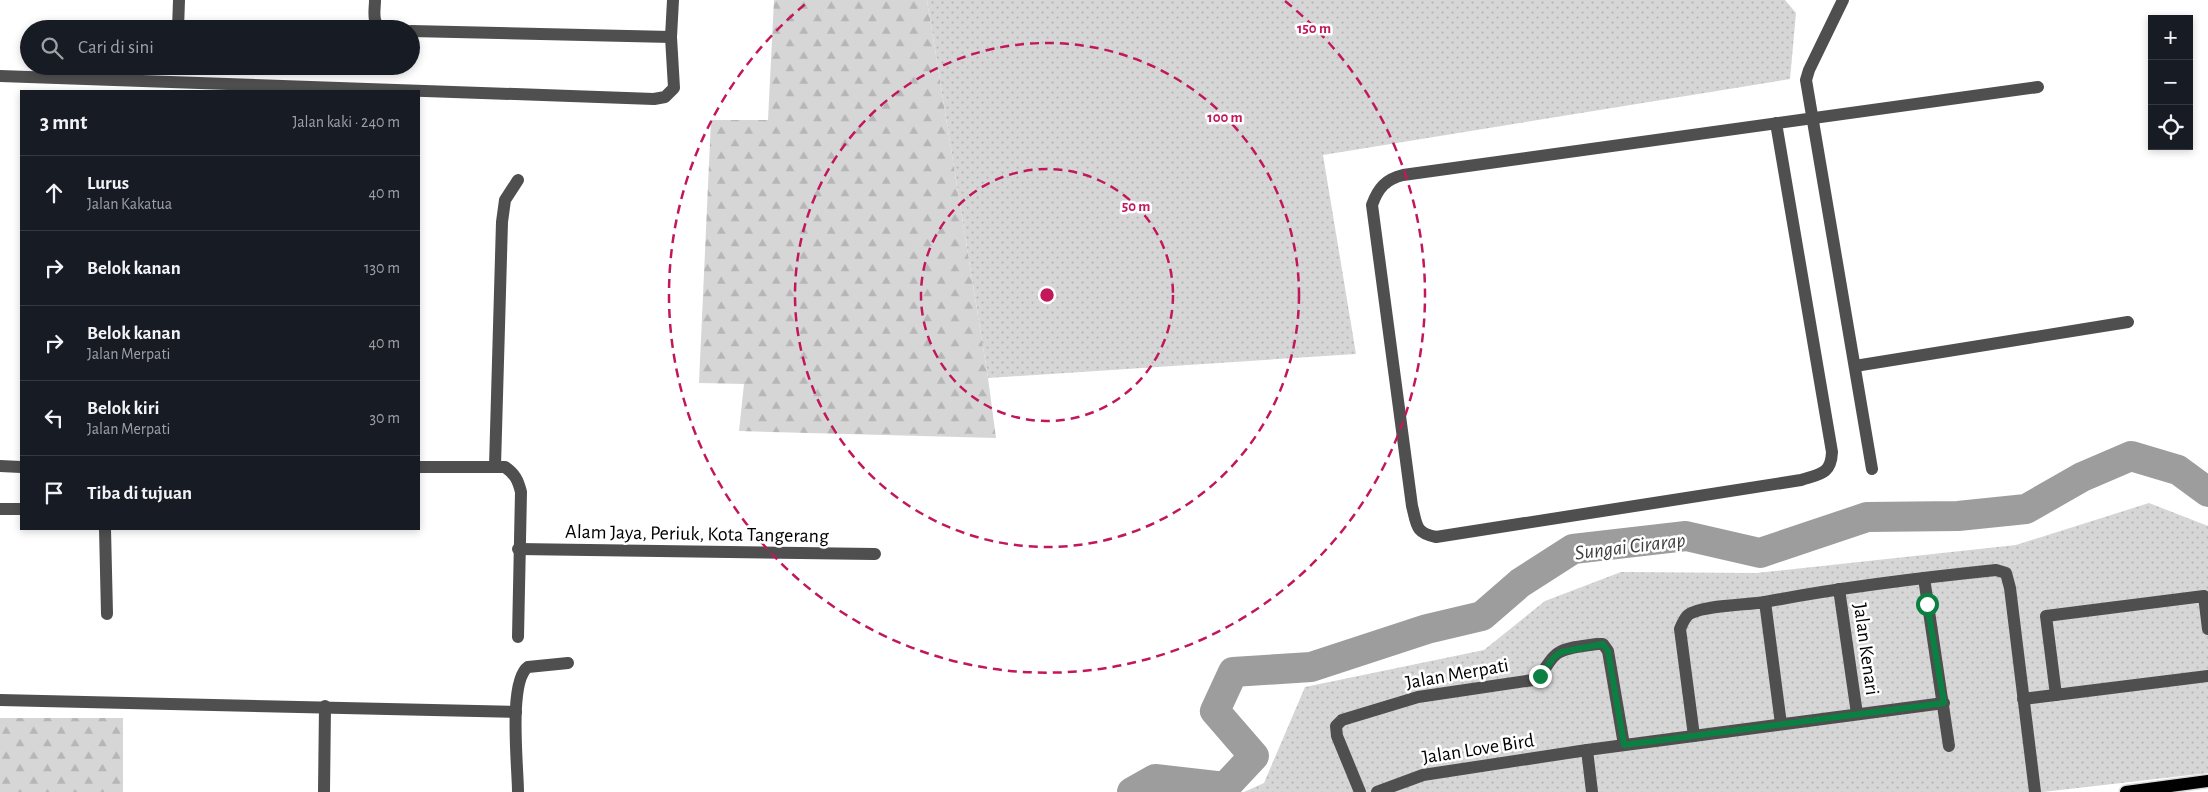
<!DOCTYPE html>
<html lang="id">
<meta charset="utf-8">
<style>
body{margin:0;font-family:"Alegreya Sans",sans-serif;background:#242831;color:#f1f3f6}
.controls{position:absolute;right:15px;top:15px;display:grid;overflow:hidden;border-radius:0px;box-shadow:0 2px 8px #0003}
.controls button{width:45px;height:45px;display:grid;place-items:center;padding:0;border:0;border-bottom:1px solid #363941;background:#171b24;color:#f1f3f6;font:25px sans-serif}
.stop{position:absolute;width:15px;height:15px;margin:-11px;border:4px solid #0b8043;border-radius:50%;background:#fff}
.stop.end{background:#0b8043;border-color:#fff;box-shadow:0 1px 5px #0008}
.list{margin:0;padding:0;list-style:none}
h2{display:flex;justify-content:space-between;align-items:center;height:65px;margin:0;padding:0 20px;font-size:21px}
h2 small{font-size:16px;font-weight:400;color:#9ea1a6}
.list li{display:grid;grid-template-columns:32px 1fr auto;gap:15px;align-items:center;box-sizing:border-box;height:75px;padding:0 20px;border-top:1px solid #363941}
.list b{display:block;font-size:19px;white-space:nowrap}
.list p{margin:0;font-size:16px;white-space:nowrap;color:#9ea1a6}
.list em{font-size:16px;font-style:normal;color:#9ea1a6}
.icon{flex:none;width:28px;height:28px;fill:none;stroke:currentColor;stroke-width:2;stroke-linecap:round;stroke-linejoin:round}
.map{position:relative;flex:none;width:2208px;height:792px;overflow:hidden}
.search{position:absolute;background:#171b24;box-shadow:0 2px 8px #0003;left:20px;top:20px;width:400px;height:55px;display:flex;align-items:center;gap:12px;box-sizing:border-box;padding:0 18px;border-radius:28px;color:#9ea1a6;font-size:19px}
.panel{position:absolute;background:#171b24;box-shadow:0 2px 8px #0003;left:20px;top:90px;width:400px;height:440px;border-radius:0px}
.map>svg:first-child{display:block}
</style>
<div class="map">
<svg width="2208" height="792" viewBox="0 0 2208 792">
<defs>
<pattern id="grass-dots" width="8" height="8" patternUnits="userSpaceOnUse" patternTransform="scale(1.25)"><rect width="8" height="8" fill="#d6d6d6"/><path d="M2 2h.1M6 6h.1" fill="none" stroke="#b6b6b6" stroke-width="1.8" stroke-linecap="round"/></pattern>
<pattern id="forest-firs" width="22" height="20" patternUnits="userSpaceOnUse" patternTransform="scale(1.25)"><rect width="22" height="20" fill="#d6d6d6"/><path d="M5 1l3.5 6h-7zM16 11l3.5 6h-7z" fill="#b6b6b6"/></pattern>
</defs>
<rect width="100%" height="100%" fill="#fff"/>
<g fill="url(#grass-dots)">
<path d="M927 0H1785L1796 13 1790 79 1323 155 1356 354 988 378Z"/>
<path d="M2149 503 2208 526V773L2043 792H1244L1264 783 1305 687 1484 650 1545 601 1621 572 1756 573 2016 545Z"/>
</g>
<g fill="url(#forest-firs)">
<path d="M774 0H927L988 378 996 438 739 431 744 384 699 383 711 120H768Z"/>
<rect x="0" y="718" width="123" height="74"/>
</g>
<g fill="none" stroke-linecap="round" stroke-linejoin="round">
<path stroke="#9d9d9d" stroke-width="30" d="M1132 792 1155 779 1225 787 1254 756 1215 711 1233 672 1311 667 1427 629 1482 616 1520 583 1573 549 1686 536 1760 553 1867 517 1958 516 2026 509 2082 477 2131 456 2178 470 2208 492"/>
<g stroke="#dbdbdb" stroke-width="15">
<path id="major" d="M2126 792 2208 781"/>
</g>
<g stroke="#4f4f4f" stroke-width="12">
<path d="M375 0C375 11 371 24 383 29"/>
<path d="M1843 0 1809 70 1806 80 1872 469"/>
<path d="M178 29 179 0"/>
<path d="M411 31 671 37 673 0"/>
<path d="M0 76 654 99 665 97 674 88 671 37"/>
<path d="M1776 123 1832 452C1831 475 1819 474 1801 480L1436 537C1415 533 1417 525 1412 506L1372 205C1378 188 1386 179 1403 175L2038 87"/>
<path d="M1855 366 2128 322"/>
<path d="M0 466 21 467"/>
<path d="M495 466 502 222 505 200 518 180"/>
<path d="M419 467H505C515 474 518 480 521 492L518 637"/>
<path d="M0 509H21"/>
<path d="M105 529 107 614"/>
<path d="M518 549 875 554"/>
<path d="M1924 578 1949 746"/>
<path d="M1839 589 1857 714"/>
<path d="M1765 602C1842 587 1918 578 1996 570L2006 573 2010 588 2035 792"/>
<path d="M2056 695 2046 616 2204 596 2208 629"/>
<path d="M2023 699 2208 676"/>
<path d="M0 700 516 712"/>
<path d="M1694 736 1680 629C1682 624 1684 619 1688 615 1700 605 1748 605 1765 602L1781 724"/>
<path d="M324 792 325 706"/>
<path d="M518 792C518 767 508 681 528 667L568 663"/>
<path d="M1360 792 1337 736 1336 726 1342 720 1418 697 1533 680C1545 675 1547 660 1558 653 1567 647 1585 646 1597 644H1603L1608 651 1624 745"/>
<path d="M1377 792 1423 775 1587 750"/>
<path d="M1592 792 1587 750 1944 703"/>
</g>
<use href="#major" stroke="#000" stroke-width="12"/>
</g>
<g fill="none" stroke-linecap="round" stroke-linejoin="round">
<path stroke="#0b8043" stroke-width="6" d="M1540 676 1554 657 1561 652 1603 644 1608 651 1624 745 1944 703 1927 604"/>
</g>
<g fill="none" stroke="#c2185b" stroke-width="2.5" stroke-dasharray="9 6">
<circle cx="1047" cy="295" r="126"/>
<circle cx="1047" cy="295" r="252"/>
<path d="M1285 1A378 378 0 1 1 809 1"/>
</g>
<g text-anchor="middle" stroke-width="5" stroke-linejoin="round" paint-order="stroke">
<g font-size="20" fill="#000" stroke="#fff">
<text transform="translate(697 533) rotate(1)" y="7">Alam Jaya, Periuk, Kota Tangerang</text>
<text transform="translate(1867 649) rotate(82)" y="7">Jalan Kenari</text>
<text transform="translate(1457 673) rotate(-10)" y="7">Jalan Merpati</text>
<text transform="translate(1478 748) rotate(-9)" y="7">Jalan Love Bird</text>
</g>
<g font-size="21" font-style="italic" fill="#3e3e3e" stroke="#fff">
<text transform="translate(1630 546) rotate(-7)" y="7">Sungai Cirarap</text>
</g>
</g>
<circle cx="1047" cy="295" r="8" fill="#c2185b" stroke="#fff" stroke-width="2.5"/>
<g font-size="15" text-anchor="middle" font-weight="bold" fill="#c2185b" stroke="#fff" stroke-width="5" stroke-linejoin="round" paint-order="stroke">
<text x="1314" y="33">150 m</text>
<text x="1225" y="122">100 m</text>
<text x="1136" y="211">50 m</text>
</g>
</svg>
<div class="controls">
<button>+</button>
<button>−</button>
<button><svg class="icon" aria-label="locate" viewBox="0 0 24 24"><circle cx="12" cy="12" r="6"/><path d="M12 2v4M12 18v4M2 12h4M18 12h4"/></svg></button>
</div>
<div class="stop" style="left:1927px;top:604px"></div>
<div class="stop end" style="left:1540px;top:676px"></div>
<div class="search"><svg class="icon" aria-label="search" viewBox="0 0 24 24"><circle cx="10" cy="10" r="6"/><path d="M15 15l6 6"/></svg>Cari di sini</div>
<section class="panel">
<h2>3 mnt<small>Jalan kaki · 240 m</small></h2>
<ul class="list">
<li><svg class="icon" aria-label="ahead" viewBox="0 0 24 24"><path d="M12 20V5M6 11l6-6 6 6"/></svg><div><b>Lurus</b><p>Jalan Kakatua</p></div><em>40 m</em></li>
<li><svg class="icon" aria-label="right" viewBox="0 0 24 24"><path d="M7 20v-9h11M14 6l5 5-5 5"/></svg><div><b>Belok kanan</b></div><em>130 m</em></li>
<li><svg class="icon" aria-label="right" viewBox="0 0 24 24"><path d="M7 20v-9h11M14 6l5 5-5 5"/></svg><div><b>Belok kanan</b><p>Jalan Merpati</p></div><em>40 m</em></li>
<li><svg class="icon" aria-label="left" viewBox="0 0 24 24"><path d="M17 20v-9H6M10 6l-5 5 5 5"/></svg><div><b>Belok kiri</b><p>Jalan Merpati</p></div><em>30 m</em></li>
<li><svg class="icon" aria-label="arrive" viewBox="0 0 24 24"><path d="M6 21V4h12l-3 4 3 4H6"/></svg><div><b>Tiba di tujuan</b></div></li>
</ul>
</section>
</div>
